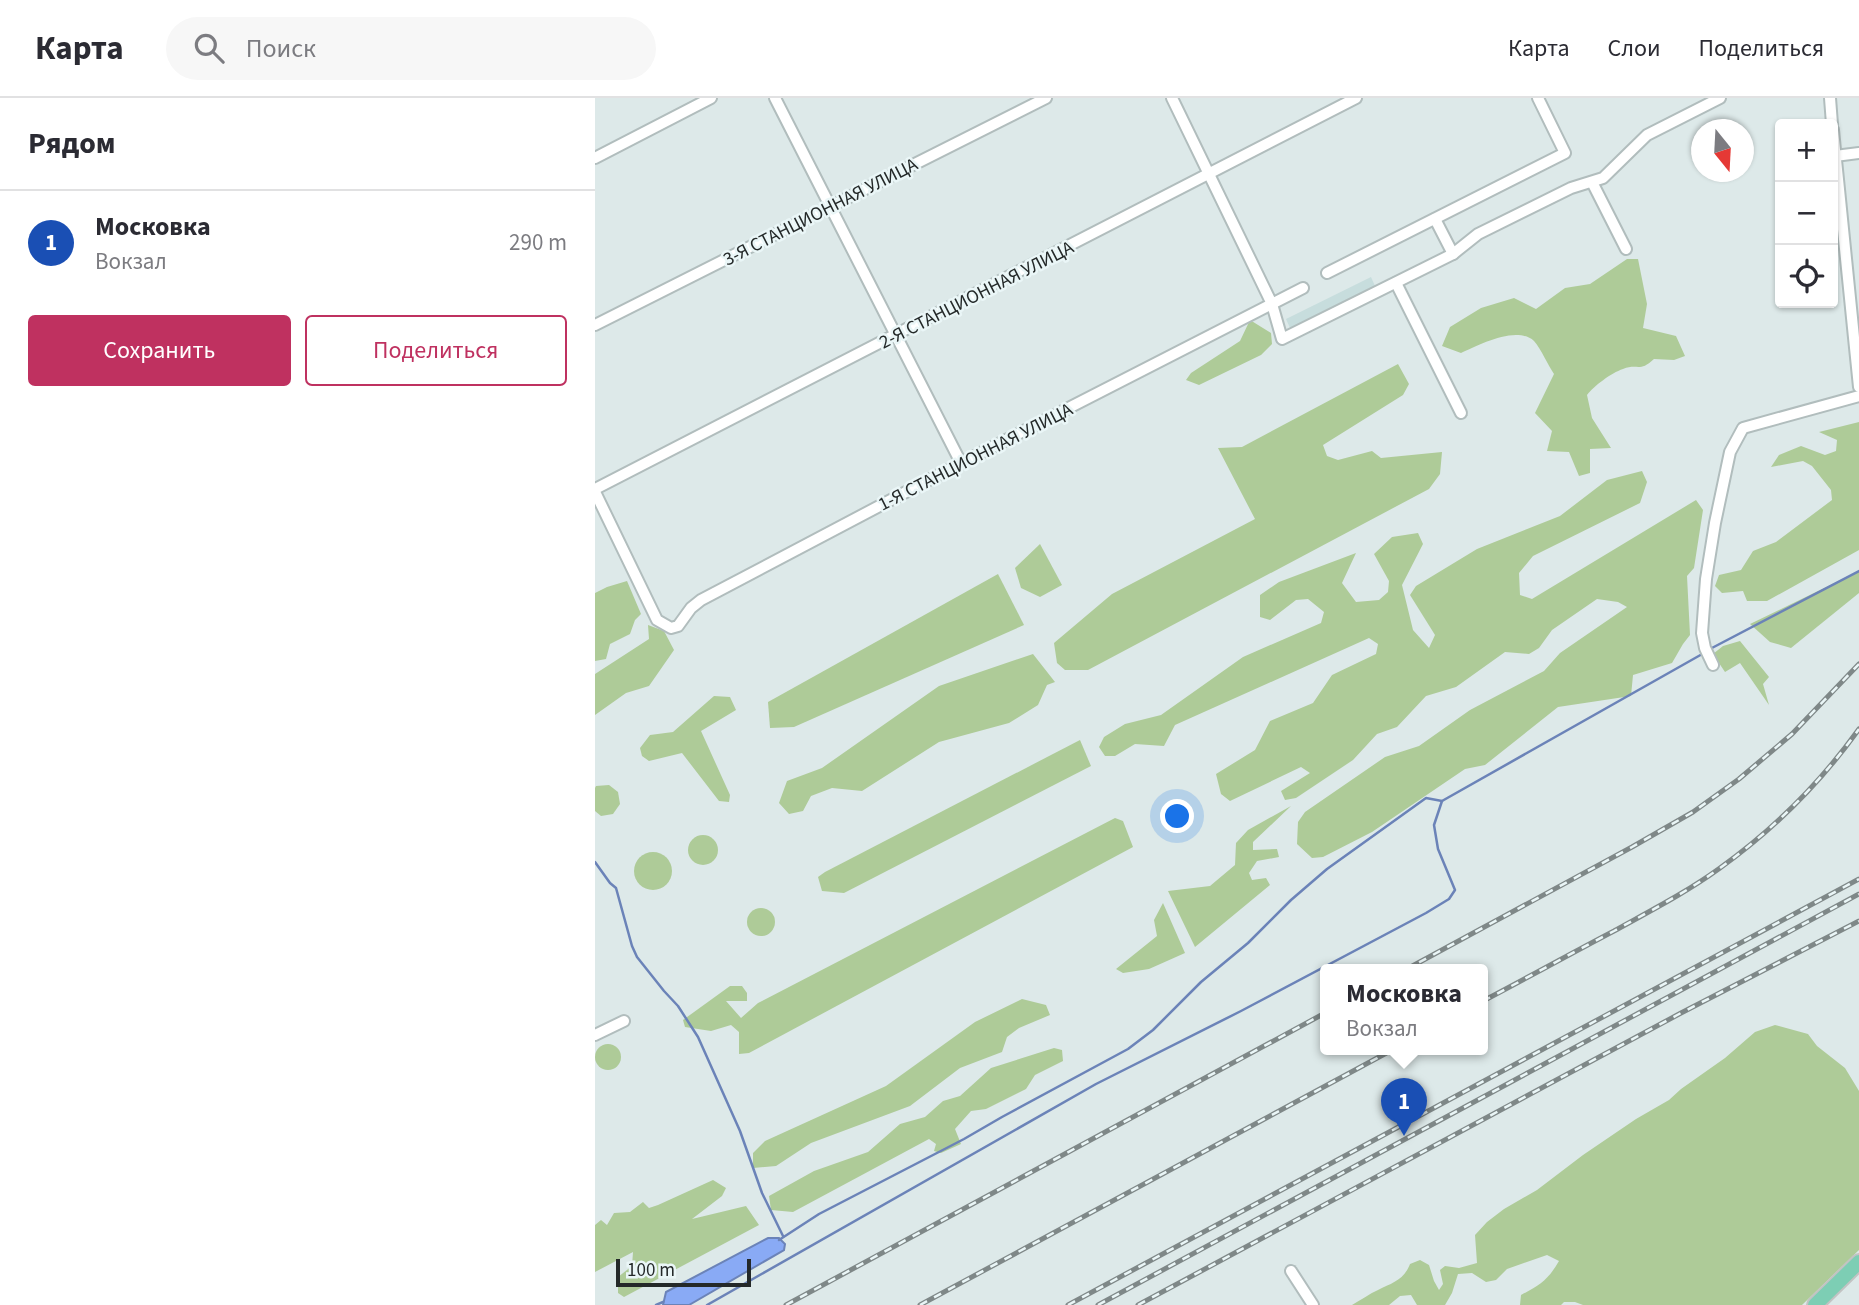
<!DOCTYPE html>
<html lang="ru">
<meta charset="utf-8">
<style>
body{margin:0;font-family:"Source Sans 3",sans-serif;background:#f7f7f7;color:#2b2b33}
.controls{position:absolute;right:21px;top:21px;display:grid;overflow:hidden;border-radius:7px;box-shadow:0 2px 5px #0004}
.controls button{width:63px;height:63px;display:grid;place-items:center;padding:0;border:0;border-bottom:2px solid #e1e1e2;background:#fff;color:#2b2b33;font:35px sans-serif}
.compass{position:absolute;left:1096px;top:21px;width:63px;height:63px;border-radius:50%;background:#fff;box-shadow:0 2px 5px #0004;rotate:162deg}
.scale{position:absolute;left:21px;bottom:18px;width:135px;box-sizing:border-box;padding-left:7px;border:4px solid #242929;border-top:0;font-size:19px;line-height:24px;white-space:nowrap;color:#242929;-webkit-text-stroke:5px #eaf6f7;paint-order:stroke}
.you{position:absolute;left:583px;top:719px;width:24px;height:24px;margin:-18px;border:5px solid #fff;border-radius:50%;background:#1a73e8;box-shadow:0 0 0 10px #1a73e833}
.badge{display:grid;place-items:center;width:46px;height:46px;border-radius:50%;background:#bf3160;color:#fff;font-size:23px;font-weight:700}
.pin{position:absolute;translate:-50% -58px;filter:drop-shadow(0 2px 4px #0008)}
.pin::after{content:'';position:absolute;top:37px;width:24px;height:21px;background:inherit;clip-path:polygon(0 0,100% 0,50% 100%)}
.popup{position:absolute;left:725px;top:866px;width:168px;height:91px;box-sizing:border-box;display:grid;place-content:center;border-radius:7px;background:#fff;filter:drop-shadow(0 2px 5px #0005);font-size:23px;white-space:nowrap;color:#7c7c81}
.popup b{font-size:26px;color:#2b2b33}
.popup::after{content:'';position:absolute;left:50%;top:100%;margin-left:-14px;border:14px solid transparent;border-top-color:#fff}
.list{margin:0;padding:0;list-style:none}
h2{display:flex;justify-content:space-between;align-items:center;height:91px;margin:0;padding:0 28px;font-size:30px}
h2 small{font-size:23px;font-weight:400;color:#7c7c81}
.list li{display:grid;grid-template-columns:46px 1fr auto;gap:21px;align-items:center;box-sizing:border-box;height:105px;padding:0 28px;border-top:2px solid #e1e1e2}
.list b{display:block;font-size:26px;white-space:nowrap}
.list p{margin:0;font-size:23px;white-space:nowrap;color:#7c7c81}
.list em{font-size:23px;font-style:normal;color:#7c7c81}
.actions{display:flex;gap:14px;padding:21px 28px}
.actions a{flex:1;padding:16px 0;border:2px solid #bf3160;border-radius:7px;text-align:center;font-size:24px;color:#bf3160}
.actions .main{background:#bf3160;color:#fff}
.icon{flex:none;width:38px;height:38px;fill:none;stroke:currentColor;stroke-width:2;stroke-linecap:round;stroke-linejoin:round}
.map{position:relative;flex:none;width:1264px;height:1207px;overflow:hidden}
header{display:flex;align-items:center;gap:42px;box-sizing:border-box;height:98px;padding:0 35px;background:#fff;border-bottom:2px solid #e1e1e2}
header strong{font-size:33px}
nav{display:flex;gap:38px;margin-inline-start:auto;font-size:24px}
.search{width:490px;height:63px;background:#f7f7f7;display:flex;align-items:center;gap:18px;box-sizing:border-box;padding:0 24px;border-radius:38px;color:#7c7c81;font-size:26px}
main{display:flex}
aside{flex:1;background:#fff}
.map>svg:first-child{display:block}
</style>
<header>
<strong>Карта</strong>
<div class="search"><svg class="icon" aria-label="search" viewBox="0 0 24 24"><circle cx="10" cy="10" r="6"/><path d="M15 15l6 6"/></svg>Поиск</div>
<nav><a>Карта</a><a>Слои</a><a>Поделиться</a></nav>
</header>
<main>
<aside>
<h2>Рядом<small></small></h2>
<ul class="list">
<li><span class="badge" style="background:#1a4fb4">1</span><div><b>Московка</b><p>Вокзал</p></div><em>290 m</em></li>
</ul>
<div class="actions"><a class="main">Сохранить</a><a>Поделиться</a></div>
</aside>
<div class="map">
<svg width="1264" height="1207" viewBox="0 0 1264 1207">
<rect width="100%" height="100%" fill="#dde9e9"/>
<path fill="#c7dddd" d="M776 179 780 188 695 230 691 221Z"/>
<g fill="#aecb98">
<path d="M1032 161H1043L1052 206 1048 230 1081 238 1090 258 1079 262 1059 261C1044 275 1043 265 1028 271 1016 275 999 288 992 297L997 320 1016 350 995 351V375L984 378 974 354 952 353 957 333 940 315 959 276C953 267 946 251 939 243 921 227 884 247 866 255L847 248 855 229 886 210 919 200 941 211 970 190 995 186Z"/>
<path d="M655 222 676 235 677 246 666 257 604 287 591 282 596 275 645 243Z"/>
<path d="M803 266 814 286 808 297 728 347 732 358 743 362 777 353 786 360 847 354 845 376 834 391 493 572H470L462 565 459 545 517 496 660 421 623 350 647 349Z"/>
<path d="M1264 324V452L1172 503H1152L1148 493 1127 495 1120 488 1124 477 1146 472 1158 453 1181 444 1237 402 1236 392 1217 368 1208 363 1176 369 1184 357 1206 348 1230 357 1241 353 1242 342 1224 334Z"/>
<path d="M1047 373 1052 384 1045 405 938 458 924 475 925 497 937 501 1101 402 1108 412 1099 470 1092 478 1095 537 1088 546 1077 565 1038 577 1036 598 963 609 890 667 870 671 777 734 728 759 717 760 702 746 703 724 710 714 790 659 824 648 875 612 949 573 965 555 1032 509 1023 504 1002 501 957 532 944 550 934 556 910 554 861 589 831 598 802 629 782 636 758 662 701 700 690 702 686 693 715 675 706 669 635 703 626 696 621 676 660 652 675 623 718 605 737 577 781 556 783 546 774 540 580 627 569 648 540 646 520 658H510L504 649 509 639 530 626 566 617 648 559 726 525 729 514 713 501 701 502 675 522 665 519V497L684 484 761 455 747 485 761 504 784 502 793 494 794 483 779 456 797 439 823 435 828 446 807 487 818 532 834 550 840 537 815 497 821 488 882 451 965 418 1012 382Z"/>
<path d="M445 446 467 487 445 499 426 490 420 470Z"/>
<path d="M1264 473V495L1196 550 1175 544 1155 526Z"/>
<path d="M403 476 429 527 199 629 175 630 173 604Z"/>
<path d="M32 483 46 516 40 522 35 536 15 546 11 561 0 563V495L12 489Z"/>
<path d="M53 527 69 533 79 552 54 588 31 595 0 617V576L54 541Z"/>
<path d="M1145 543 1174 579 1168 586 1174 607 1145 565 1130 574 1118 556 1128 548Z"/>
<path d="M438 556 460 584 452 587 443 607 414 625 344 644 267 693 237 690 216 698 208 713 194 716 184 705 192 683 227 670 344 588Z"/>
<path d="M119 598 135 599 141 612 106 633 135 697 134 704 124 703 87 655 54 663 47 658 45 650 55 637 78 634Z"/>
<path d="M485 642 496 668 249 795 227 793 223 779 230 774Z"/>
<path d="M14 687 23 694 25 706 18 716 6 718 0 713V690L1 688Z"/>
<path d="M696 708 658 744V752L682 751 684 759 662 763 654 775 657 782 671 780 675 787 600 849 573 793 615 788 640 767 641 745 653 732Z"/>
<path d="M520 720 528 723 538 749 154 955 144 956V934L136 927 116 933 90 929 88 922 135 888H147L152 895V903H131L146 920 163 905Z"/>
<circle cx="108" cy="752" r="15"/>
<circle cx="58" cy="773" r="19"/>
<path d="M568 805 590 855 554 871 528 875 521 871 562 838 559 822Z"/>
<circle cx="166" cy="824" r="14"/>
<path d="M427 901 451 907 455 917 424 930 412 939 407 954 365 970 315 1008 216 1045 181 1068 158 1070V1055L170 1043 291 988 380 924Z"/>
<path d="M1180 927 1213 936 1222 948 1250 970 1264 993V1152L1207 1207H988L980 1204H969L966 1207H925L926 1197C945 1187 953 1182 964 1163L952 1157 912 1171 901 1182 891 1184 877 1175 863 1176 857 1195 850 1207H822L816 1197 805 1198 794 1207H757C766 1202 774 1196 783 1192 797 1185 809 1182 815 1166L825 1162 834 1167 839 1183 844 1192 848 1186 845 1172 850 1168 864 1170 882 1165 880 1137 892 1124 909 1111 942 1092 988 1057 1041 1021 1074 1002 1086 991 1130 960 1160 934Z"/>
<circle cx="13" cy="959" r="13"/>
<path d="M459 950 467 952 468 963 440 977 431 991 391 1011 376 1013 360 1031 366 1046 346 1055 339 1053 341 1046 334 1041 198 1114 176 1112 174 1098 219 1073 273 1054 305 1026 330 1019 348 1003 365 998 396 970Z"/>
<path d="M118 1082 131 1090 127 1098 97 1121 151 1108 164 1127 29 1199 23 1195V1179L37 1168 38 1154 0 1174V1127L6 1122 12 1127 19 1115 35 1114 48 1104 54 1110 63 1107Z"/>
</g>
<path fill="#89aaf5" stroke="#6b83b8" stroke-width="2" d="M173 1140H184L190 1146 189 1152 94 1207H68L71 1194Z"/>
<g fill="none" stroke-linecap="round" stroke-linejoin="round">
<g stroke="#6b83b8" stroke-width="2.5">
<path d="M1115 551 1264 473"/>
<path d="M0 764 15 785 21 790 37 848 42 859 69 893 83 908 103 939 145 1033 167 1095 188 1138"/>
<path d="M184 1142 224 1116 369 1041 407 1019 533 951 558 932 606 884 653 845 696 802 732 771 831 700 847 703 1109 555"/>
<path d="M61 1207 68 1204"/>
<path d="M112 1207 501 986 646 913 831 815 854 801 860 792 843 751 839 727 847 703"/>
</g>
<g stroke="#b1bdbd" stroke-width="14">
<g id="minor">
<path d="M180 0 366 365"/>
<path d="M577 0 677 206 687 241 858 156 883 136 976 90 1008 80 1052 37 1125 0"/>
<path d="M1235 0 1237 26"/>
<path d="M1238 32 1264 289"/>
<path d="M1240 58 1264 55"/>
<path d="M0 60 116 0"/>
<path d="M997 84 1031 151"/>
<path d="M840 121 858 156"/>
<path d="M732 175 970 55 943 0"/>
<path d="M801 185 866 315"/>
<path d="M0 227 451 0"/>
<path d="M0 391 761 0"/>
<path d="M0 394 62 522 76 530 83 528 96 510 106 502 366 365 708 190"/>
<path d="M1118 567 1110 550 1107 535 1111 481 1120 425 1135 354 1148 330 1264 298"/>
<path d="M0 937 29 923"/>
<path d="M696 1173 718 1207"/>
</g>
</g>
<g stroke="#c2c3c3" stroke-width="18">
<path id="major" d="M1220 1207 1264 1164"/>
</g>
<use href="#minor" stroke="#fff" stroke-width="10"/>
<use href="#major" stroke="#7dceb4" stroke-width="14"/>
<g stroke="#7f8888" stroke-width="5">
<g id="rail">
<path d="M810 872 1037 749 1098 714 1144 681 1197 636 1264 566"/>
<path d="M888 903C932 880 975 856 1019 833 1055 813 1092 794 1125 770 1178 732 1226 684 1264 631"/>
<path d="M191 1207 730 915"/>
<path d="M325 1207 797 952"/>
<path d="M473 1207 1264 781"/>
<path d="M503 1207 1264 796"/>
<path d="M543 1207 1086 915 1264 823"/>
</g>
</g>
<use href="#rail" stroke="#eaf6f7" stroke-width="2.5" stroke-dasharray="8" stroke-linecap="butt"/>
</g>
<g text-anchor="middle" stroke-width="5" stroke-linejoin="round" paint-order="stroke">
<g font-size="19" fill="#242929" stroke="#eaf6f7">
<text transform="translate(225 113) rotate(-27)" y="7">3-Я СТАНЦИОННАЯ УЛИЦА</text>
<text transform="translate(381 196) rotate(-27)" y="7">2-Я СТАНЦИОННАЯ УЛИЦА</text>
<text transform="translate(380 358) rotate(-27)" y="7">1-Я СТАНЦИОННАЯ УЛИЦА</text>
</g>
</g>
</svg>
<div class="controls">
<button>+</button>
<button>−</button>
<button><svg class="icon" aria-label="locate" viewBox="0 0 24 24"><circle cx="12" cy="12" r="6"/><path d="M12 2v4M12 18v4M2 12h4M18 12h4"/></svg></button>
</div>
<svg class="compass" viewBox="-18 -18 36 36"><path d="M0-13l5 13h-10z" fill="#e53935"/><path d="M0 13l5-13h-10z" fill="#7c7c81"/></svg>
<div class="scale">100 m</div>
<div class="you"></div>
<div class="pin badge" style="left:809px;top:1038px;background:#1a4fb4">1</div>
<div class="popup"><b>Московка</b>Вокзал</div>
</div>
</main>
